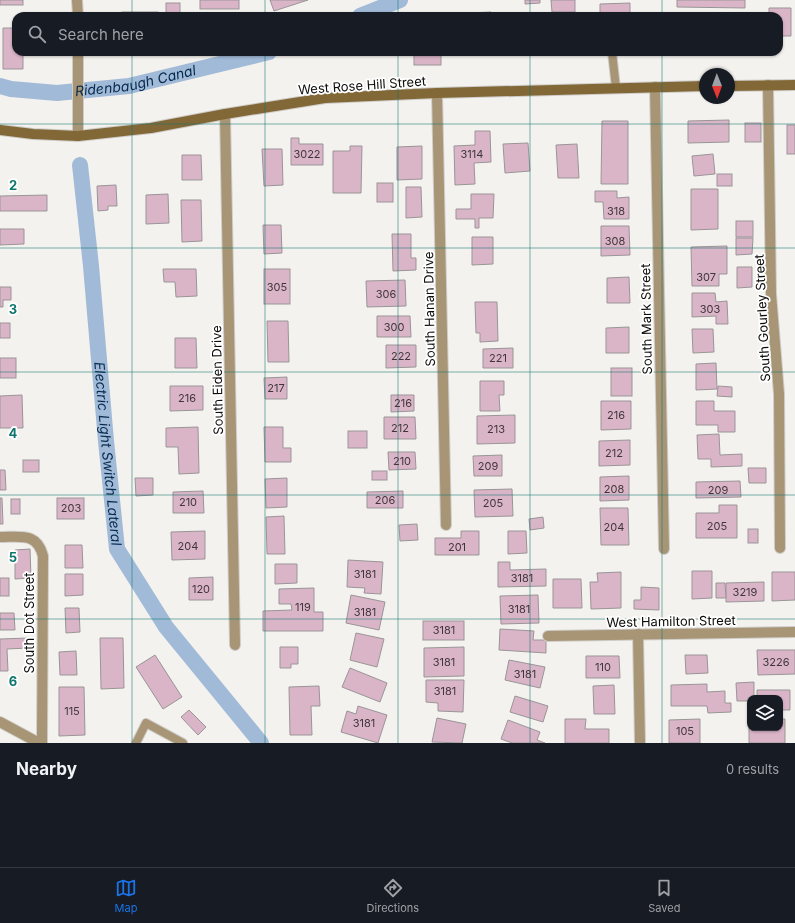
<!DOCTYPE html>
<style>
body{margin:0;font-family:Inter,sans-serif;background:#20242c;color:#f1f3f6}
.controls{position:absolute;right:12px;bottom:12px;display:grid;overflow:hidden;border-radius:8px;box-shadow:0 1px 3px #0004}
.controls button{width:36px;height:36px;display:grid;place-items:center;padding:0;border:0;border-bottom:1px solid #363941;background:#171b24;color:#f1f3f6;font:20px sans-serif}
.compass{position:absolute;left:699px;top:68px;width:36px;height:36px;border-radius:50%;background:#171b24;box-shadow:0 1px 3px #0004;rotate:179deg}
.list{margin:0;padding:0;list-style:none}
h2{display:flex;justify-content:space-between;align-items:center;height:52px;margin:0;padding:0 16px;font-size:17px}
h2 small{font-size:13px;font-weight:400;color:#9ea1a6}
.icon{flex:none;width:22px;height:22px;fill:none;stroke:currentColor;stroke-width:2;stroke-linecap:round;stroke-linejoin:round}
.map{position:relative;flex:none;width:795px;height:743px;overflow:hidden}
.search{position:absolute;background:#171b24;box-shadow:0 1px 3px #0004;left:12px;right:12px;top:12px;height:44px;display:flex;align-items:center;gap:10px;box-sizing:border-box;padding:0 14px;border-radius:12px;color:#9ea1a6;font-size:15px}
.sheet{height:124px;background:#171b24}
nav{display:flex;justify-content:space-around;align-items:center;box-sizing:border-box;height:56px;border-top:1px solid #363941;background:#171b24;font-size:11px;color:#9ea1a6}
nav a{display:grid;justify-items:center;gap:2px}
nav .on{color:#1a73e8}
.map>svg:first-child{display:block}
</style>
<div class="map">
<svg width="795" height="743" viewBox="0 0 795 743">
<rect width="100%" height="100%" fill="#f4f2ee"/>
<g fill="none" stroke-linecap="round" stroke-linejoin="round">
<g stroke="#a1bad7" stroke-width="16">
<path d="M360 16 400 0"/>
<path id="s1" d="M0 86 11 89 57 93 129 86 269 52"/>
<path id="s2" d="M80 165 91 266 106 441 117 549 166 627 261 743"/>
</g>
</g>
<g fill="#dab5c8" stroke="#999597">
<rect x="0" y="0" width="23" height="5"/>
<rect x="200" y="0" width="39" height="9"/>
<path d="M270 0H308L274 11Z"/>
<path d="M525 0H540V3L525 4Z"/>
<path d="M551 0H575V12H552Z"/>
<path d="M677 0H745V8L677 7Z"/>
<rect x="166" y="3" width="14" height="13"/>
<path d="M630 3V16H600V4Z"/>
<path d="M769 8H791V36H779V16H769Z"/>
<rect x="122" y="12" width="36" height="4"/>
<path d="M491 12V16H447V14Z"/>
<path d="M3 28H16V52H23V69H3Z"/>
<rect x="414" y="52" width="27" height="13"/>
<path d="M729 120V142L688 143V121Z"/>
<path d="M602 121H628V184H601Z"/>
<rect x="745" y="123" width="16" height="19"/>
<rect x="787" y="125" width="8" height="29"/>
<path d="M475 131H490L491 162 474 163 475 184 455 185 454 146 475 145Z"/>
<path d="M291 138H299V144H323V165H291Z"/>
<path d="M528 143 530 171 505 173 503 144Z"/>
<path d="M577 144 579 178H558L556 145Z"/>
<path d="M350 146H362L361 193H333V151H350Z"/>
<path d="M422 146V179L397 180V147Z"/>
<path d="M262 149H282L283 185 264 186Z"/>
<path d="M713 154 715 174 694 176 692 156Z"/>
<path d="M182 155H201L202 180H182Z"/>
<rect x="717" y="174" width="15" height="12"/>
<rect x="377" y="183" width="16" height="19"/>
<path d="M116 185 117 206H108V210L98 211 97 186Z"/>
<path d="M406 187H421L422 217 406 218Z"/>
<path d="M691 189H718V229L691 230Z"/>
<path d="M595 191H617V198L629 197V219H604L603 202H595Z"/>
<path d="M168 194 169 223 146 224V195Z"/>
<path d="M471 194H494L493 218H479V228H475V219H456V209H471Z"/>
<path d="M47 195V211H0V196Z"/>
<path d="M181 200H201L202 241 182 242Z"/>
<rect x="736" y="221" width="17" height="16"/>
<path d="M263 225H281L282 253 264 254Z"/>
<path d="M601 226H629L630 255 601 256Z"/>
<path d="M0 229H24V244L0 245Z"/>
<path d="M392 234H411V258H416V270L393 271Z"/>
<path d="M472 237H493V264L472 265Z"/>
<path d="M736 238H753L752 254 736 255Z"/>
<path d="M727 246V274H719V286H692L691 247Z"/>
<path d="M737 267H752V287L737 288Z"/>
<path d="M163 269H196L197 296 176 297 175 282H164Z"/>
<rect x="264" y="269" width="26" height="35"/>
<path d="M629 277 630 303H607V278Z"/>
<path d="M405 280 406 306 367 307 366 281Z"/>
<path d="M0 287H11V300H3V307H0Z"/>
<path d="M692 293H715L716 302 727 301 728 324H716V316L692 317Z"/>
<path d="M475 302H497L498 341 480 342V333H476Z"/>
<path d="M377 316H410L411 337H377Z"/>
<path d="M267 321H288L289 362H268Z"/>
<rect x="0" y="323" width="10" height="15"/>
<path d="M629 327V353H606V328Z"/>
<path d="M692 329H713L714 352 693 353Z"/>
<path d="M175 338H196L197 368H175Z"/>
<path d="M386 345H416V367L386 368Z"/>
<path d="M513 348V368H483V349Z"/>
<rect x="0" y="358" width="16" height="20"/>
<path d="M716 363 717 389 696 390V364Z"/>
<rect x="611" y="368" width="21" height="28"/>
<path d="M287 377V399H265L264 378Z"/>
<path d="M480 381H504V395H499L500 411H480Z"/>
<path d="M170 386H203V410L170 411Z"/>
<path d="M718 386 732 387V397L717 396Z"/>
<path d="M22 395 23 428H0V396Z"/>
<path d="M391 395H414V411L391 412Z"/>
<path d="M601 401H631V429L601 430Z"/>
<path d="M696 401H714V411H735V432H718V425H696Z"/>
<path d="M515 415V443L477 444V416Z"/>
<path d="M384 417H415L416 439H384Z"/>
<path d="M198 427 199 473 179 474 178 447H166V428Z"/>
<path d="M264 427H283V448H291V462H265Z"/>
<rect x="348" y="431" width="19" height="17"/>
<path d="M719 434 720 455 742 454V466L711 467V459H698L697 435Z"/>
<path d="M630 440V465L599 466V441Z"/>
<path d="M388 452H415L416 469 389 470Z"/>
<path d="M502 455V476H474L473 456Z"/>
<rect x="23" y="460" width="16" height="12"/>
<path d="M748 468H766V483H749Z"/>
<path d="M0 470H5L6 490H0Z"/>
<rect x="372" y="471" width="15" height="9"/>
<path d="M629 476V500L600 501V477Z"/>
<path d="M135 478H153V495L136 496Z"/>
<path d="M287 478V507L266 508 265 479Z"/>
<path d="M740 481 741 497 696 498V482Z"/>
<path d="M512 489 513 516 475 517 474 490Z"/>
<path d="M203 491 204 513H173V492Z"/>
<path d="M403 491V508H367V492Z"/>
<path d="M0 498H2L3 524H0Z"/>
<rect x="57" y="498" width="27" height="21"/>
<rect x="11" y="499" width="9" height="15"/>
<path d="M719 505H737V538H696V513H719Z"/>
<path d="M600 508H628L629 545H601Z"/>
<path d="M284 516 285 554H267L266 517Z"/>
<path d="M543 517 544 528 530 530 529 519Z"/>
<path d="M417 524 418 540 400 541 399 525Z"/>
<rect x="748" y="529" width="10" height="14"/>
<path d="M205 531V559L172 560 171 532Z"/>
<path d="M461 531H479V555H435V538H461Z"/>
<path d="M508 531H526L527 553 508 554Z"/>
<path d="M65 545H82L83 568H65Z"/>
<path d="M30 549 31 578 15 579V550Z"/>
<path d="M348 560 383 562 381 594 364 593 365 588 347 587Z"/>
<path d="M498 562H510V570L546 569V586L498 587Z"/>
<path d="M275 564H297V583L275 584Z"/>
<path d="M692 571H712V598L692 599Z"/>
<path d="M621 572V608L591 609 590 582H598L597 573Z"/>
<path d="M772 572H795V600L772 601Z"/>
<path d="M65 574H83V595L65 596Z"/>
<path d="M213 577V600H189V578Z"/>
<rect x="0" y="578" width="9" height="18"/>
<path d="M553 579H581L582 608H553Z"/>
<path d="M764 582V601L726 602V583Z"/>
<path d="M716 583H725L726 598H716Z"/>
<path d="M641 587 659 588V610L634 609V600H641Z"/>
<path d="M314 588V612H323V631H263V611L292 610 291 604H279V589Z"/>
<path d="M351 595 385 602 379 630 346 623Z"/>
<path d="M538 595 539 623 501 624 500 596Z"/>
<path d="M65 608H79L80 632 66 633Z"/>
<path d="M0 613H14L15 630H0Z"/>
<rect x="423" y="621" width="41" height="19"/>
<path d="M500 629 534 631 533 640H546V653L499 650Z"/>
<path d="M356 633 384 639 377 667 350 660Z"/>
<path d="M28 638V648L7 649 8 671H0V639Z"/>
<path d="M100 638H123L124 688 101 689Z"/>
<path d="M280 647H298V664H291V668H280Z"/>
<path d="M464 647V676L424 677V648Z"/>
<path d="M757 650H795V674L758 675Z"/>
<path d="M76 651 77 675H60L59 652Z"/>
<path d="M155 655 182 697 163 709 136 667Z"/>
<path d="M685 655H707L708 673 686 674Z"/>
<path d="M586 656H619L620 678H586Z"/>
<path d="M509 660 545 667 540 688 505 680Z"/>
<path d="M350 668 387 683 380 702 342 687Z"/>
<path d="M426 680H464L463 712 438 711V703L426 702Z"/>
<path d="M754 682V698H750V701H737L736 683Z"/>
<path d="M707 684V692L725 691V703H731V712L708 713 707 706H671V685Z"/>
<path d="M614 685 615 714H594L593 686Z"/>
<path d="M319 686 320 706H311L312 735H290L289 687Z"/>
<path d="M59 687H84L85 735 59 736Z"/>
<path d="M757 690H790V710H780V698H757Z"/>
<path d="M515 696 548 706 543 722 510 712Z"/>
<path d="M358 706 387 715 378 743 341 732 347 711 356 714Z"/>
<path d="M189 710 206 727 198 735 181 717Z"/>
<path d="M437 718 466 724 462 743 432 742Z"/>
<path d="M565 719H586L585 729H609V743H565Z"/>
<path d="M700 719V743H669V720Z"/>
<path d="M749 719H750V728H780V719H785V743H749Z"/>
<path d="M508 720 540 732 537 740 545 743H512L501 739Z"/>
</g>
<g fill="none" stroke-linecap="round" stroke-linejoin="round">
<g stroke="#cfcdca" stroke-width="10">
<g id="lane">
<path d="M612 52 616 88"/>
<path d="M136 743 146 723 183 743"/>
</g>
</g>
<g stroke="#cfcdca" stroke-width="12">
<g id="street">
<path d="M77 0 78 16"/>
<path d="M78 52V136"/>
<path d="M768 85 771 294 779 394 780 548"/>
<path d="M655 87 664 549"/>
<path d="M437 93 446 525"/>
<path d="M225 114 235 645"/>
<path d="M0 537C20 537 37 532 43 556L42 743"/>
<path d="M638 634 640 743"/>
<path d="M548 636 795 632"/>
<path d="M0 722 39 743"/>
</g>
</g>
<g stroke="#cfcdca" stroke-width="12">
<g id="secondary">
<path d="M729 86 795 85"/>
<path d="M0 130 33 134 78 136 151 128 225 114 325 98 437 93 705 86"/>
</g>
</g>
<use href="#lane" stroke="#a79575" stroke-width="8"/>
<use href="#street" stroke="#a79575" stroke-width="10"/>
<use href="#secondary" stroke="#826837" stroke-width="10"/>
</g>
<path fill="none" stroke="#0f766e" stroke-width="1" stroke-opacity="0.55" d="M132 0V16M265 0V16M398 0V16M530 0V16M662 0V16M132 52V743M265 52V743M398 52V743M530 52V743M662 52V743M0 124H795M0 248H795M0 372H795M0 495H795M0 619H795"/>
<g text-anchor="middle" stroke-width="3.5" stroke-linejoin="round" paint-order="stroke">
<g font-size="11" fill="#40363a">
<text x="307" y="158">3022</text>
<text x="472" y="158">3114</text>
<text x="616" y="215">318</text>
<text x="615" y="245">308</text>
<text x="706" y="281">307</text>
<text x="277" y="291">305</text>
<text x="386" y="298">306</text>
<text x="710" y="313">303</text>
<text x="394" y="331">300</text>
<text x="401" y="360">222</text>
<text x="498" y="362">221</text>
<text x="276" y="392">217</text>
<text x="187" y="402">216</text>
<text x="403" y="407">216</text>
<text x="616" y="419">216</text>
<text x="400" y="432">212</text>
<text x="496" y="433">213</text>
<text x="614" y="457">212</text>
<text x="402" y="465">210</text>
<text x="488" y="470">209</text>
<text x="614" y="493">208</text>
<text x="718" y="494">209</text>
<text x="385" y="504">206</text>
<text x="188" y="506">210</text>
<text x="493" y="507">205</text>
<text x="71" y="512">203</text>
<text x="717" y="530">205</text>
<text x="614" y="531">204</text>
<text x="188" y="550">204</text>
<text x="457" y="551">201</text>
<text x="365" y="578">3181</text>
<text x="522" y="582">3181</text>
<text x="201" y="593">120</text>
<text x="745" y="596">3219</text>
<text x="303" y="611">119</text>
<text x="519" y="613">3181</text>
<text x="365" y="616">3181</text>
<text x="444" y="634">3181</text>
<text x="444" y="666">3181</text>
<text x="776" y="666">3226</text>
<text x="603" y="671">110</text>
<text x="525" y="678">3181</text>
<text x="445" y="695">3181</text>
<text x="72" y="715">115</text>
<text x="364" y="727">3181</text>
<text x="685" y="735">105</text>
</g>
<g font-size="13" fill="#0c0c0a" stroke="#fff">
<text transform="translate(362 85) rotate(-4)" y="5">West Rose Hill Street</text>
<text transform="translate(429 309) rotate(-91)" y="5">South Hanan Drive</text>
<text transform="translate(762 318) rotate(-93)" y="5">South Gourley Street</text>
<text transform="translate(646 319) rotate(-91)" y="5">South Mark Street</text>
<text transform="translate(217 380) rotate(-91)" y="5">South Eiden Drive</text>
<text transform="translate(671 621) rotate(-1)" y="5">West Hamilton Street</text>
<text transform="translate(29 623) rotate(-90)" y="5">South Dot Street</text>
</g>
<g font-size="14" font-style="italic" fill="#062a50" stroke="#fff">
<text dy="5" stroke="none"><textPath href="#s1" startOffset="137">Ridenbaugh Canal</textPath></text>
<text dy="5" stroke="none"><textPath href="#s2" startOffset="290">Electric Light Switch Lateral</textPath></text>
</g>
</g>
<g font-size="13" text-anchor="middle" font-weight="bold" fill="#0f766e" stroke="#fff" stroke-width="3.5" stroke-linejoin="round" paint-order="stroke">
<text x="13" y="190">2</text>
<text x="13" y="314">3</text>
<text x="13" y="438">4</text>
<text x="13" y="562">5</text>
<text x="13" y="686">6</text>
</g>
</svg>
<div class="controls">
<button><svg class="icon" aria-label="layers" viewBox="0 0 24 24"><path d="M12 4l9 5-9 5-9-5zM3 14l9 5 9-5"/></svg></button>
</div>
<svg class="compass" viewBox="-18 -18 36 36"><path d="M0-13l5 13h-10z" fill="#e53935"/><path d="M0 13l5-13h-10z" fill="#9ea1a6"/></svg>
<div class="search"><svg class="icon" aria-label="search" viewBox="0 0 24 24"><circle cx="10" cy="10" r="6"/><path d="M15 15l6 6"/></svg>Search here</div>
</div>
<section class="sheet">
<h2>Nearby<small>0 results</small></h2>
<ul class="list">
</ul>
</section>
<nav>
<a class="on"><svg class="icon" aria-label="map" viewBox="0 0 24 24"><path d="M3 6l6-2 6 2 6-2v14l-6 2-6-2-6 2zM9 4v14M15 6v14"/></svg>Map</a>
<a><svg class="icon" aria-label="directions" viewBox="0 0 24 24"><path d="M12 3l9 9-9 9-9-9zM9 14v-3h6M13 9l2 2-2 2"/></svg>Directions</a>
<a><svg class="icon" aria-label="saved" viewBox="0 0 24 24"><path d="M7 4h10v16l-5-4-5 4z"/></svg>Saved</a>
</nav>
